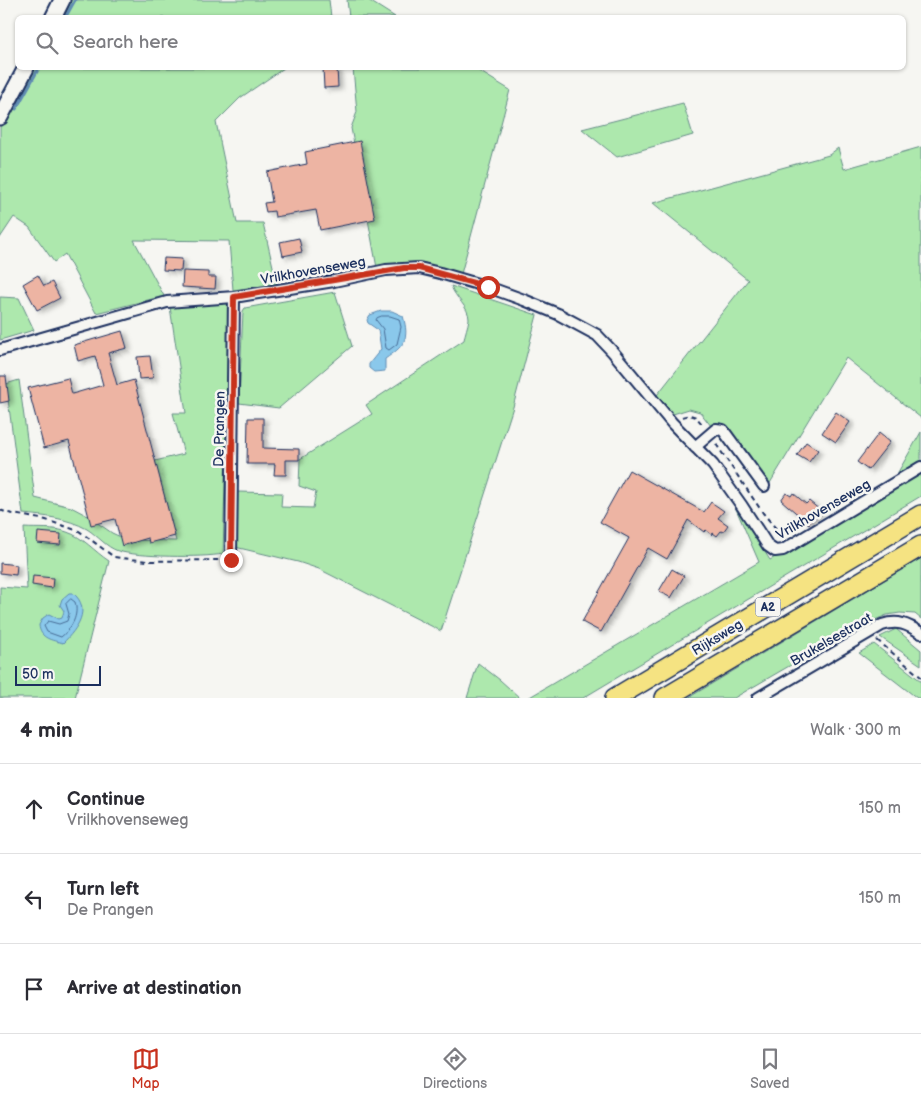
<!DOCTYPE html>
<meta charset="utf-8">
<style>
body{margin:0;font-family:"Balsamiq Sans",sans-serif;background:#f7f7f7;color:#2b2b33}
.scale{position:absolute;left:15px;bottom:12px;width:86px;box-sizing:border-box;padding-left:5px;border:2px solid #1b2f5e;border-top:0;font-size:14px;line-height:18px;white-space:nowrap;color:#1b2f5e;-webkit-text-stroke:4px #f6f6f2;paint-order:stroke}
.stop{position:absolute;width:15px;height:15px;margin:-11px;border:4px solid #c8321e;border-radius:50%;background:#fff}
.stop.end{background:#c8321e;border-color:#fff;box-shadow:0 1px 5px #0008}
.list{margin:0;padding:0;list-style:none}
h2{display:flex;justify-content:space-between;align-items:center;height:65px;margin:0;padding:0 20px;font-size:21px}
h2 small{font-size:16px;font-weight:400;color:#7c7c81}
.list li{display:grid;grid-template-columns:32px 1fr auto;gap:15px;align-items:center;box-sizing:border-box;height:90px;padding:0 20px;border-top:1px solid #e1e1e2}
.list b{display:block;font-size:19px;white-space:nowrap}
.list p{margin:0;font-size:16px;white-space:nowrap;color:#7c7c81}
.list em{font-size:16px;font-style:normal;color:#7c7c81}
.icon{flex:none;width:28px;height:28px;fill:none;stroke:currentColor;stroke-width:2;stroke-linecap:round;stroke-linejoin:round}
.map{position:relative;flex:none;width:921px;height:698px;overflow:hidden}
.search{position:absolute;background:#fff;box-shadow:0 1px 4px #0004;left:15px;right:15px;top:15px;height:55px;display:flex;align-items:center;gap:12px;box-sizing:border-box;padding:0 18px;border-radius:8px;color:#7c7c81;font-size:19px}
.sheet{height:335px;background:#fff}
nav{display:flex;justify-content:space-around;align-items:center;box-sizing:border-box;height:70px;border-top:1px solid #e1e1e2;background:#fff;font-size:14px;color:#7c7c81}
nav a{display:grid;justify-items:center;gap:2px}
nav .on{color:#c8321e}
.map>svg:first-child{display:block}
</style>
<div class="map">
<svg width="921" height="698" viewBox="0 0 921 698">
<defs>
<filter id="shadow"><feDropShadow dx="4" dy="2.5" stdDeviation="2.5" flood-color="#0004"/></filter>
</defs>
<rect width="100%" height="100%" fill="#f6f6f2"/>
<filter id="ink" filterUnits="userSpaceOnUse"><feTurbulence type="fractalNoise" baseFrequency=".02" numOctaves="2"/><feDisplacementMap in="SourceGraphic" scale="10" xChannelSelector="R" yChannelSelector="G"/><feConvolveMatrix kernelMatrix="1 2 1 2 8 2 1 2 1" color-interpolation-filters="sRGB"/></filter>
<g filter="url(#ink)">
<g fill="#ade8ad" stroke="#648c86">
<path d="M67 0H329L331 17 57 18Z"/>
<path d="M347 0H368L395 17H349Z"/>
<path d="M31 68H284L240 98 216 122 237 223H263L277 284 233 290 229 241 134 240 164 296 96 313 65 254 54 262 29 227 14 217 0 238V126Z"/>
<path d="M353 68H474L510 90 461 274 425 263H413L377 268 351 128 357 112Z"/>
<path d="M683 103 693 135 617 157 582 129Z"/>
<path d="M921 147V418L846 358 764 493 700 412 689 409 673 414 657 395 748 280 653 203 829 155 838 148 844 169Z"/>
<path d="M451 286 537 315 513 407 441 631 319 569 298 562 235 547 237 492 282 493 281 507 313 508 316 492 299 486 300 459 372 414 366 405 464 340C465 333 468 326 469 319 469 307 455 298 451 286Z"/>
<path d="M335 292 352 346 279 408 239 403 243 311 245 308Z"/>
<path d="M0 297 19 298 34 330 0 340Z"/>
<path d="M230 302 223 554C202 558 137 557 118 551 106 547 98 536 87 529 67 518 45 516 23 514L6 384 19 380 35 498 71 507 86 515 112 533 127 540 176 541 155 461 184 454 173 413H186L170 307Z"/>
<path d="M921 432V460L897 474Z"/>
<path d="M921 473V496L583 698H528L759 562 733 502 770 560Z"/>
<path d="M24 528C38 529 54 527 67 532 83 537 95 552 109 561L75 698H0V587L27 589Z"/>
<path d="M921 558V619L915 614 900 613 887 615 853 629 734 698H688Z"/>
<path d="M896 629 921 650V665L880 637Z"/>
<path d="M874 644 921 681V698H917L859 653Z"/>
<path d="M478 663 500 680 520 698H467Z"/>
</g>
<g fill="#8ac8eb" stroke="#5e8bb3">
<path d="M381 311H392L403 316C410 340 404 346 385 359V371L374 372 369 368V364L381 349 378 330 368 323 367 320 370 315Z"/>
<path d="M69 593H73C92 609 77 629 63 643 52 640 40 639 39 625L43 618 49 614 59 619 62 618 64 611 60 605 62 599Z"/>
</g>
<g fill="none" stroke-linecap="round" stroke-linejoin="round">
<g stroke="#476c96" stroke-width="1">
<path d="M382 316H390L399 319 401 327 397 344 389 350 386 348 383 329 376 320 377 318Z"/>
<path d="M71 599 75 602C79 615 72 628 61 637L47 632 44 626 48 621 59 624 67 621 69 614 66 604Z"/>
</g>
<g stroke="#5e8bb3" stroke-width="3">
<path d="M65 18 75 0"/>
<path d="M16 109 39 68"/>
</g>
</g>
<g fill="#edb4a3" stroke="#1b2f5e" filter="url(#shadow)">
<path d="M323 68H337L338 87 324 88Z"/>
<path d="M360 141 375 219 320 230 316 210 275 217 274 211 266 212 264 203 272 202 267 172 307 164 305 152Z"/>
<path d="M299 238 302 252 283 256 280 242Z"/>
<path d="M164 258 182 259 181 271 163 270Z"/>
<path d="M183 271 208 272V277H216L215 289 182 287Z"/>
<path d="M38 275 44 286 52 282 60 298 37 310 23 284Z"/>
<path d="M122 331 127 348 108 353 117 385 134 380 175 536 149 543 148 538 122 546 115 519 91 525 69 441 44 448 28 388 68 378 72 394 103 385 95 356 78 361 74 345Z"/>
<path d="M150 356 153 378 139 379 137 357Z"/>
<path d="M0 376H6L9 401 0 403Z"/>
<path d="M836 412 850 422 836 442 822 433Z"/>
<path d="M248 418H263V448L299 449V460H286V475H274L275 464H247Z"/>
<path d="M879 433 890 442 868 470 857 462Z"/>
<path d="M806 442 818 450 809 462 797 455Z"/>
<path d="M629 470 704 512 711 502 724 511 718 518 728 525 723 532 721 531 717 536 713 533 712 535 706 530 704 532 688 520 667 559 648 548 601 632 582 622 629 538 600 522Z"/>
<path d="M786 493 791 496 793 493 806 504 809 501 821 511 809 524 781 500Z"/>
<path d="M38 532 61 534 60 545 37 543Z"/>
<path d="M0 563 17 565 16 575 0 573Z"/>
<path d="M672 569 684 576 671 598 659 591Z"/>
<path d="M33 576 53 578 52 588 32 585Z"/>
</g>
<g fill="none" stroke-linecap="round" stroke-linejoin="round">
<g stroke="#1b2f5e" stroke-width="14">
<g id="street">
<path d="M0 350 167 302 234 297 334 281 386 270 419 268 440 273 488 287 524 300 558 314 597 335 613 352 672 423 713 465 742 506 768 546 775 551 783 550 921 467"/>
<path d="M695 447 716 429 723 430 764 486"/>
<path d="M231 560 234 297"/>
<path d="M758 698 882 625C898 620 907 624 921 633"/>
</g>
</g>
<g stroke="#1b2f5e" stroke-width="19">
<g id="secondary">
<path d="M53 18 62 0"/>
<path d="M0 117 26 68"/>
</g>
</g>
<g stroke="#1b2f5e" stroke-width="22">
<g id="highway">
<path d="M615 698 921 515"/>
<path d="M665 698 921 546"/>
</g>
</g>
<g stroke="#1b2f5e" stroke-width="2" stroke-dasharray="5 4" stroke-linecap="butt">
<path d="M682 417 690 415 696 417 703 425"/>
<path d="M716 444 763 513 783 537"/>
<path d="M0 510 8 513 46 520 79 531 114 557 147 561 221 560"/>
<path d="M877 640 921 677"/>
</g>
<use href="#street" stroke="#f6f6f2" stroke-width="10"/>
<use href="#secondary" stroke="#f6f6f2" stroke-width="15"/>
<use href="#highway" stroke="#f5e382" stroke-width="19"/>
</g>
</g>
<g fill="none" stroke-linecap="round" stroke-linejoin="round" filter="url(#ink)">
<path stroke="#c8321e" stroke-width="6" d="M231 560 234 297 404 268H419L488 287"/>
</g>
<g text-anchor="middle" stroke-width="5" stroke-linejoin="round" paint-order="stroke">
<rect fill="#f6f6f2" stroke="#5d6b8a" stroke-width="1" x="755.5" y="597.5" width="25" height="19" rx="4"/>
<g font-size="12" font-weight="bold" fill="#1b2f5e">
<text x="768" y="611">A2</text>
</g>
<g font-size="14" fill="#1b2f5e" stroke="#f6f6f2">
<text transform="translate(313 270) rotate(-10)" y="5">Vrilkhovenseweg</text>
<text transform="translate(219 429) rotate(-89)" y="5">De Prangen</text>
<text transform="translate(823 509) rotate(-30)" y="5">Vrilkhovenseweg</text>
<text transform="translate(717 637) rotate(-31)" y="5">Rijksweg</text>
<text transform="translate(831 639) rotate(-30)" y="5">Brukelsestraat</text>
</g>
</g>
</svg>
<div class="scale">50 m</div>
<div class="stop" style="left:488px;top:287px"></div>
<div class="stop end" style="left:231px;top:560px"></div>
<div class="search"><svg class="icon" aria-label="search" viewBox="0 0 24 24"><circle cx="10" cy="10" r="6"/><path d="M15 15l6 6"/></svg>Search here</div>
</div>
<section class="sheet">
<h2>4 min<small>Walk · 300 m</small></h2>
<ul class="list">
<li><svg class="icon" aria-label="ahead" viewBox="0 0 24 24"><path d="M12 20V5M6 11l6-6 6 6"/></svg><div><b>Continue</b><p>Vrilkhovenseweg</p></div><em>150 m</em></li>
<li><svg class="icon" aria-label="left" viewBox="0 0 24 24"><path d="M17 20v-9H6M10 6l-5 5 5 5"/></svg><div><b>Turn left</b><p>De Prangen</p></div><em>150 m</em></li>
<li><svg class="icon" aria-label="arrive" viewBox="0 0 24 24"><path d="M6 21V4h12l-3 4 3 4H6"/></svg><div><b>Arrive at destination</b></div></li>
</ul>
</section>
<nav>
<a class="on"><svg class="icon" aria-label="map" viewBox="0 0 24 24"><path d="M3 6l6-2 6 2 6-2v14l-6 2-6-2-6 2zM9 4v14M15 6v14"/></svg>Map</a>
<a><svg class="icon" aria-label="directions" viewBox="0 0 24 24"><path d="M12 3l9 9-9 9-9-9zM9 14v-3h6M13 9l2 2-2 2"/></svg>Directions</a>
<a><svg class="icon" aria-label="saved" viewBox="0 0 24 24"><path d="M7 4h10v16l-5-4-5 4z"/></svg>Saved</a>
</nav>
